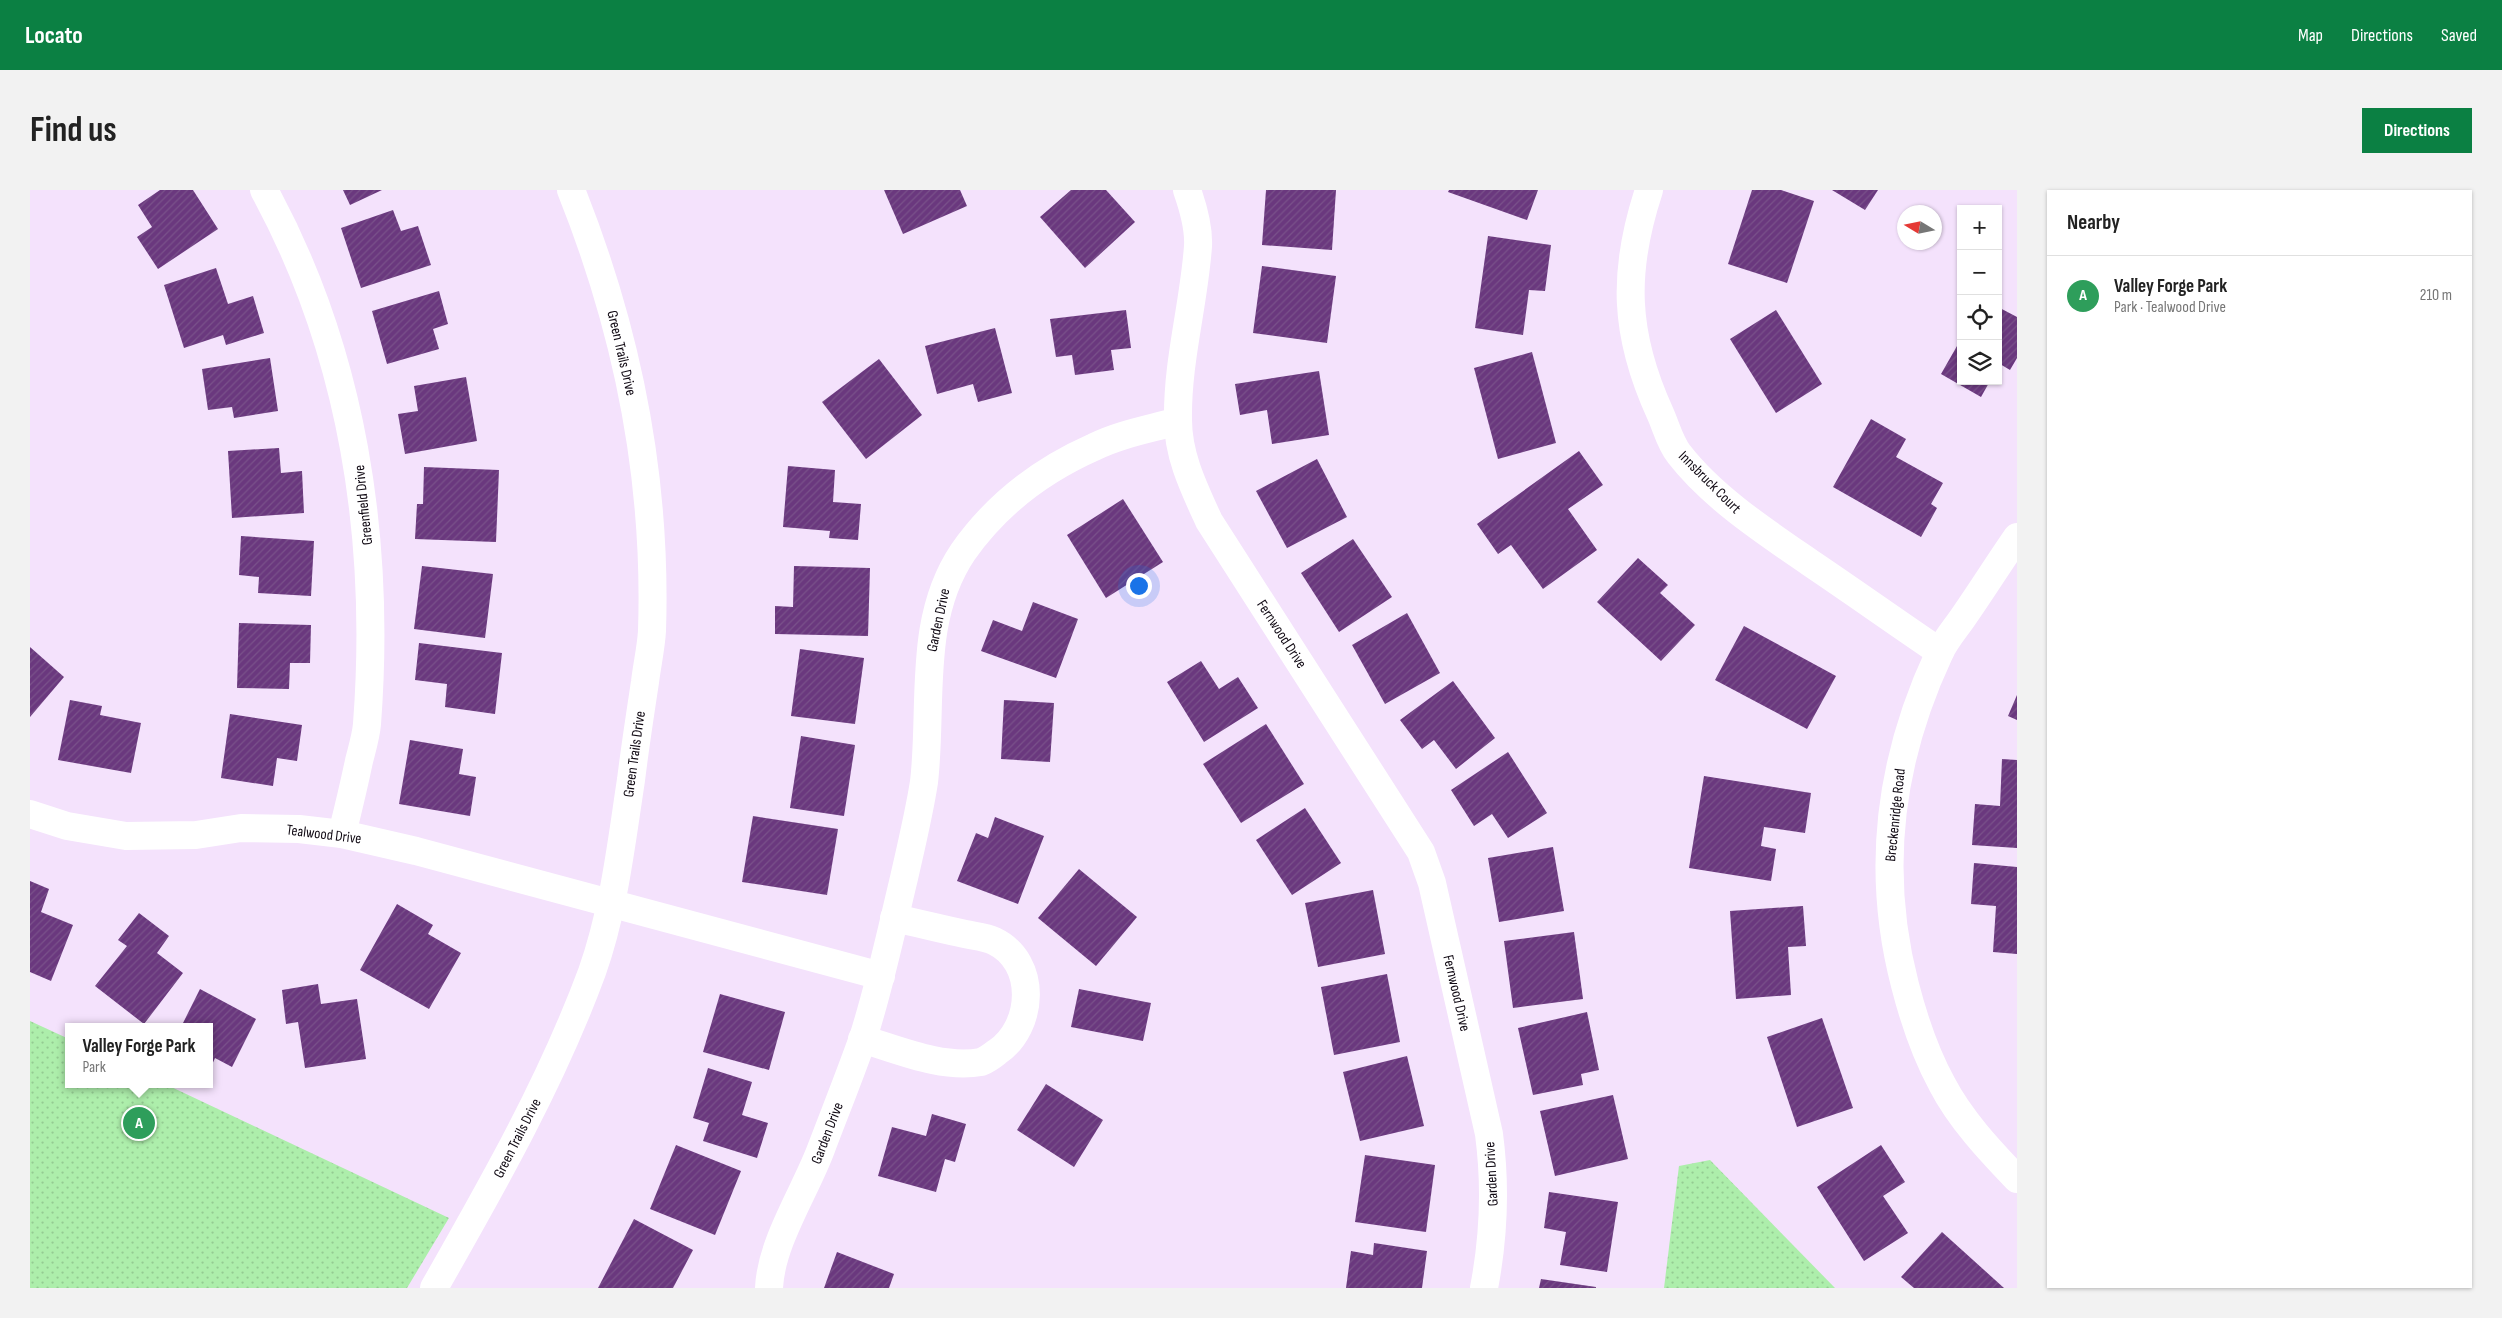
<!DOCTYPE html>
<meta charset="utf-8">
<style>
body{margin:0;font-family:"Sofia Sans Condensed",sans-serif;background:#f2f2f2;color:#222}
.controls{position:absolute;right:15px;top:15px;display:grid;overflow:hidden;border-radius:0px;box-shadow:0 1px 4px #0004}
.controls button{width:45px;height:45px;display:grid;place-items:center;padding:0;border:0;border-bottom:1px solid #e0e0e0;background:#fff;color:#222;font:25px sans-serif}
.compass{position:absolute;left:1867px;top:15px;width:45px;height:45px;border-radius:50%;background:#fff;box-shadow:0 1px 4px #0004;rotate:280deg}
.you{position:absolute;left:1108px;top:395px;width:18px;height:18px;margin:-12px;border:4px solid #fff;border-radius:50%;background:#1a73e8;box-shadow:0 0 0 8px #1a73e833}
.badge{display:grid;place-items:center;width:32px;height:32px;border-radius:50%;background:#0b8043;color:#fff;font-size:16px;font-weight:700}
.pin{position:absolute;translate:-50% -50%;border:2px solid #fff;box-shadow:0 1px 5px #0006}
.popup{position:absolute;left:35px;top:833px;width:148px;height:65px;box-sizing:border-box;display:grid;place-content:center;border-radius:0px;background:#fff;filter:drop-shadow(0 1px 4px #0005);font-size:16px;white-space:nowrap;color:#767676}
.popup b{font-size:19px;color:#222}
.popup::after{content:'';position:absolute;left:50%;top:100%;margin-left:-10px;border:10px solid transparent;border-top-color:#fff}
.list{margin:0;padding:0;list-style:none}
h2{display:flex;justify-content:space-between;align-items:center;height:65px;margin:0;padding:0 20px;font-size:21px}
h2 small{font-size:16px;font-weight:400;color:#767676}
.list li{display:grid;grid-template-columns:32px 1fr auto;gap:15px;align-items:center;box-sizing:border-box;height:80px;padding:0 20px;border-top:1px solid #e0e0e0}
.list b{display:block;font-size:19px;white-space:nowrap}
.list p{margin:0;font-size:16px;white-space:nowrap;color:#767676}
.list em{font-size:16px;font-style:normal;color:#767676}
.icon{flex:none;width:28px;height:28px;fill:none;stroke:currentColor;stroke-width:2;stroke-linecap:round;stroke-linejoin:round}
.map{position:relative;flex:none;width:1987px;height:1098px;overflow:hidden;border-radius:0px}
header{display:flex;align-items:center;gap:30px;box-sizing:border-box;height:70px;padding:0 25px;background:#0b8043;color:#fff}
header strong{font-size:24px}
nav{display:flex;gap:28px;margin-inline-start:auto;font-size:18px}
.intro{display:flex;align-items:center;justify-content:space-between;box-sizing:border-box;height:120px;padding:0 30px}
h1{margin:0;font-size:35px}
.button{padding:12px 22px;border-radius:0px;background:#0b8043;color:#fff;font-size:18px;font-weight:700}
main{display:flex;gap:30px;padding:0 30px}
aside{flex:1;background:#fff;border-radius:0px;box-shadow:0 1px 4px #0004}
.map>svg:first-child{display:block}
</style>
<header>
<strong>Locato</strong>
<nav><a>Map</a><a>Directions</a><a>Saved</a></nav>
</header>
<div class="intro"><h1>Find us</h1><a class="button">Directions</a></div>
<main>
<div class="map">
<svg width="1987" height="1098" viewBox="0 0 1987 1098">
<defs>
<pattern id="park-dots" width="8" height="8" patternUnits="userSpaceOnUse" patternTransform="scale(1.25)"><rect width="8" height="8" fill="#adeeab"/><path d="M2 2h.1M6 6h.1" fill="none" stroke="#94cb92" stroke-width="1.8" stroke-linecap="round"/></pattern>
<pattern id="building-hatch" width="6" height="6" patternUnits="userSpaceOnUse" patternTransform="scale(1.25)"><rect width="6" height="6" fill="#6a387e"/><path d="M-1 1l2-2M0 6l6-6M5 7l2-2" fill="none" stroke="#79518a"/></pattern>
</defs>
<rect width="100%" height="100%" fill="#f4e2fc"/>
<g fill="url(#park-dots)">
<path d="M0 831 39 849V894H135L419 1028 377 1098H0Z"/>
<path d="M1680 970 1805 1098H1634L1649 976Z"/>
</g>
<g fill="url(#building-hatch)">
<path d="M130 0H163L188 39 128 79 107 47 122 37 108 15Z"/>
<path d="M313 0H352L320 15Z"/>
<path d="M854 0H930L937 16 873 44Z"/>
<path d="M1041 0H1076L1105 32 1055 78 1010 27Z"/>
<path d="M1236 0H1306L1302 60 1232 55Z"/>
<path d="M1419 0H1508L1497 30 1418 2Z"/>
<path d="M1722 0H1751L1784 11 1757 93 1698 74Z"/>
<path d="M1802 0H1848L1835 20Z"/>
<path d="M363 20 371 41 388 36 401 75 331 98 311 38Z"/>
<path d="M1458 46 1521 55 1515 101 1499 100 1493 145 1445 138Z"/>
<path d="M1232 76 1306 86 1297 153 1223 143Z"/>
<path d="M186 78 198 114 223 106 234 143 196 155 193 145 154 158 134 95Z"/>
<path d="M409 101 418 134 403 139 409 159 357 174 342 121Z"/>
<path d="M1968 117 1987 127V168L1980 180 1970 174 1968 177Z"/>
<path d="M1096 120 1101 158 1081 160 1084 180 1045 185 1042 165 1026 167 1020 129Z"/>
<path d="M1746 120 1792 194 1746 223 1700 149Z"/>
<path d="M965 138 982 203 948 212 943 194 907 204 895 156Z"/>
<path d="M1931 149V191H1960L1951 207 1911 184Z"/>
<path d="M1502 162 1526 253 1468 269 1444 178Z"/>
<path d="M240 168 248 221 204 228 202 217 178 220 172 179Z"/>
<path d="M849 169 892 225 836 269 792 212Z"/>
<path d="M1289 181 1299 245 1242 254 1237 220 1210 225 1205 194Z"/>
<path d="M436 187 447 251 375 264 368 224 388 221 384 196Z"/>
<path d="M1841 229 1876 249 1866 267 1913 293 1901 314 1907 318 1891 347 1803 297Z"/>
<path d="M249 258 251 283 272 281 274 323 202 328 198 261Z"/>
<path d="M1549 261 1573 295 1538 319 1567 360 1513 399 1481 355 1468 364 1447 334Z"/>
<path d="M1287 269 1317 327 1257 358 1226 301Z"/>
<path d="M758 276 805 280 803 312 831 314 828 350 799 348 800 341 753 337Z"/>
<path d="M394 277 469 280 466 352 385 349 387 314H393Z"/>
<path d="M1093 309 1133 372 1076 408 1037 345Z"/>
<path d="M211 346 284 351 281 406 228 403 229 387 209 385Z"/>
<path d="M1323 349 1362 407 1309 442 1271 383Z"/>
<path d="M1608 368 1638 395 1630 403 1665 435 1631 471 1567 412Z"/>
<path d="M392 376 463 384 455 448 384 439Z"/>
<path d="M764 376 840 378 838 446 745 444V416L763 417Z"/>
<path d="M1003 412 1048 429 1026 488 951 461 963 430 992 441Z"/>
<path d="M1377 423 1410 483 1355 514 1322 455Z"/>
<path d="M209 433 281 435 280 473H260L259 499 207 498Z"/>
<path d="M1714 436 1806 486 1777 539 1685 490Z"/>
<path d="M389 453 472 463 465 524 415 517 417 494 385 490Z"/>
<path d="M0 457 34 487 0 527Z"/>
<path d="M770 459 834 468 825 534 761 526Z"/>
<path d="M1171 471 1189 499 1208 487 1228 518 1174 552 1137 492Z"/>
<path d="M1423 491 1465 548 1426 579 1404 550 1392 559 1370 530Z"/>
<path d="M1987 505V530L1978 526Z"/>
<path d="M40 510 72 516 70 525 111 533 101 583 28 570Z"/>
<path d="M974 510 1024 513 1020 572 971 569Z"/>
<path d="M200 524 272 535 267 571 247 568 243 596 191 588Z"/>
<path d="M1236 534 1274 594 1211 633 1173 574Z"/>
<path d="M771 546 825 555 814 626 760 618Z"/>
<path d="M380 550 433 559 429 584 446 587 440 626 369 614Z"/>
<path d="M1478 562 1517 623 1478 648 1462 624 1444 636 1421 600Z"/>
<path d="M1972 569 1987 570V658L1942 655 1945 614 1970 616Z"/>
<path d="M1674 586 1781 603 1775 643 1734 637 1731 656 1746 659 1741 691 1659 678Z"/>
<path d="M1275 618 1311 673 1262 705 1226 650Z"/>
<path d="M723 626 808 639 797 705 712 692Z"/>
<path d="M965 627 1014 646 988 714 927 691 946 643 958 648Z"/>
<path d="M1523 657 1534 721 1469 732 1458 668Z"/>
<path d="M1944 673 1987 677V764L1963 762 1966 716 1941 714Z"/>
<path d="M1049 679 1107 727 1066 776 1008 728Z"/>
<path d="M0 691 19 699 11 722 43 735 21 791 0 782Z"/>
<path d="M1343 700 1355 764 1288 777 1275 713Z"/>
<path d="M367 714 403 735 398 744 431 763 399 819 330 780Z"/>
<path d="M1773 716 1776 756 1758 757 1761 805 1706 809 1700 721Z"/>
<path d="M109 723 139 746 127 763 153 783 114 834 65 796 97 756 88 750Z"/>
<path d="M1544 742 1553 809 1483 818 1474 751Z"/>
<path d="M1357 784 1370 852 1304 865 1291 797Z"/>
<path d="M288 794 291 814 327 809 336 869 275 878 268 832 256 834 252 800Z"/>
<path d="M170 799 226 829 202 877 185 868 181 877 179 876V837H151Z"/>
<path d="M1049 799 1121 813 1113 851 1041 837Z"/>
<path d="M690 804 755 822 739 880 673 862Z"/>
<path d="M1557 822 1569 880 1551 884 1553 895 1503 905 1488 838Z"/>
<path d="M1792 828 1823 918 1767 937 1737 847Z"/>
<path d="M1377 866 1394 936 1330 951 1313 882Z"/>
<path d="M678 878 722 892 712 925 738 933 727 968 673 951 679 933 663 928Z"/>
<path d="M1016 894 1073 930 1044 977 987 940Z"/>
<path d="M1583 905 1598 969 1525 986 1510 921Z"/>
<path d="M902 924 936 934 925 972 915 969 906 1002 848 986 862 937 896 946Z"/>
<path d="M646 955 711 981 685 1045 620 1019Z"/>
<path d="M1851 955 1875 992 1853 1006 1878 1043 1834 1071 1787 997Z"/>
<path d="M1335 965 1405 975 1396 1042 1325 1032Z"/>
<path d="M1519 1002 1588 1012 1577 1082 1530 1075 1536 1042 1514 1038Z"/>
<path d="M604 1029 663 1060 643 1098H568Z"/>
<path d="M1912 1042 1974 1098H1884L1871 1087Z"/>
<path d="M1344 1053 1397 1061 1392 1098H1316L1321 1061 1343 1065Z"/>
<path d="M807 1062 864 1084 859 1098H794Z"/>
<path d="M1511 1089 1566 1097V1098H1509Z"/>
</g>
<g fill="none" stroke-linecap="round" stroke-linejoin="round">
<g stroke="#fff" stroke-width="28">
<path d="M234 0C323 163 351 349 337 534 336 546 332 559 329 571 324 595 318 620 312 644"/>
<path d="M1157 0C1163 17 1169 38 1168 56 1164 114 1147 171 1148 230 1148 266 1164 298 1179 331L1391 662 1402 693 1459 944C1466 997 1464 1046 1454 1098"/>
<path d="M1619 0C1592 82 1594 144 1630 223 1636 236 1640 253 1649 264 1683 308 1737 343 1782 374 1825 403 1867 433 1910 462"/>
<path d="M1987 347C1969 373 1952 400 1934 426 1926 438 1915 450 1909 464 1859 571 1845 680 1875 795 1884 830 1895 863 1912 894 1930 929 1960 961 1987 989"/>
<path d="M0 624 37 636 96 646 166 645 211 638 269 639 312 644 386 661 851 786"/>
<path d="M832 849C869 860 912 879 951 872 956 870 962 866 967 862 1004 837 1008 772 964 751 956 747 944 746 935 744 911 739 888 733 864 728"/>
<path d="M404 1098C462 996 521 893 562 782 584 720 591 655 601 590 605 557 610 525 615 492 617 475 621 458 622 441 627 290 597 140 541 0"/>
<path d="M739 1098C741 1052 775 1002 791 959 805 922 820 885 833 848 850 795 861 742 874 688 881 657 889 624 894 592 903 515 887 430 933 362 966 315 1012 280 1064 257 1090 244 1120 239 1148 231"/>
</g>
</g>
<g text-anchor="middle" stroke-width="5" stroke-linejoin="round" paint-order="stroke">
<g font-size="15" fill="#100913" stroke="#fff">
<text transform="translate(592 163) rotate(77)" y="5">Green Trails Drive</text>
<text transform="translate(1680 292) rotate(45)" y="5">Innsbruck Court</text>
<text transform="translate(333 315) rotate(-96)" y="5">Greenfield Drive</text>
<text transform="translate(908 430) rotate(-78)" y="5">Garden Drive</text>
<text transform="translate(1252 444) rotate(57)" y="5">Fernwood Drive</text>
<text transform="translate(604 564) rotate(-82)" y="5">Green Trails Drive</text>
<text transform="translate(1865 625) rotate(-84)" y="5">Breckenridge Road</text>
<text transform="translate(294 644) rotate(7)" y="5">Tealwood Drive</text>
<text transform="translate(1427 803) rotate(77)" y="5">Fernwood Drive</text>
<text transform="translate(797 943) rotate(-69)" y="5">Garden Drive</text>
<text transform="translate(487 948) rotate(-63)" y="5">Green Trails Drive</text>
<text transform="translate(1461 984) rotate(-93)" y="5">Garden Drive</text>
</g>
</g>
</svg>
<div class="controls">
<button>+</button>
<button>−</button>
<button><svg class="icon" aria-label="locate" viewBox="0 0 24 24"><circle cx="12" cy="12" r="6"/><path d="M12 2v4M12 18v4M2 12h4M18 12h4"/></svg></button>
<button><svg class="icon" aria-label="layers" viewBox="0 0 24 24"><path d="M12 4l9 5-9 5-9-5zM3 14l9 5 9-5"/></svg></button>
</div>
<svg class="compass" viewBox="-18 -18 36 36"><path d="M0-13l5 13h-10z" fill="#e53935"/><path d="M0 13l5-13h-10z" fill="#767676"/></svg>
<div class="you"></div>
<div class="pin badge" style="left:109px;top:933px;background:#2e9e5b">A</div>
<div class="popup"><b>Valley Forge Park</b>Park</div>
</div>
<aside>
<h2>Nearby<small></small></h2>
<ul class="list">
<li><span class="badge" style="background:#2e9e5b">A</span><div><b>Valley Forge Park</b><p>Park · Tealwood Drive</p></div><em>210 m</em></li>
</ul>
</aside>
</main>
